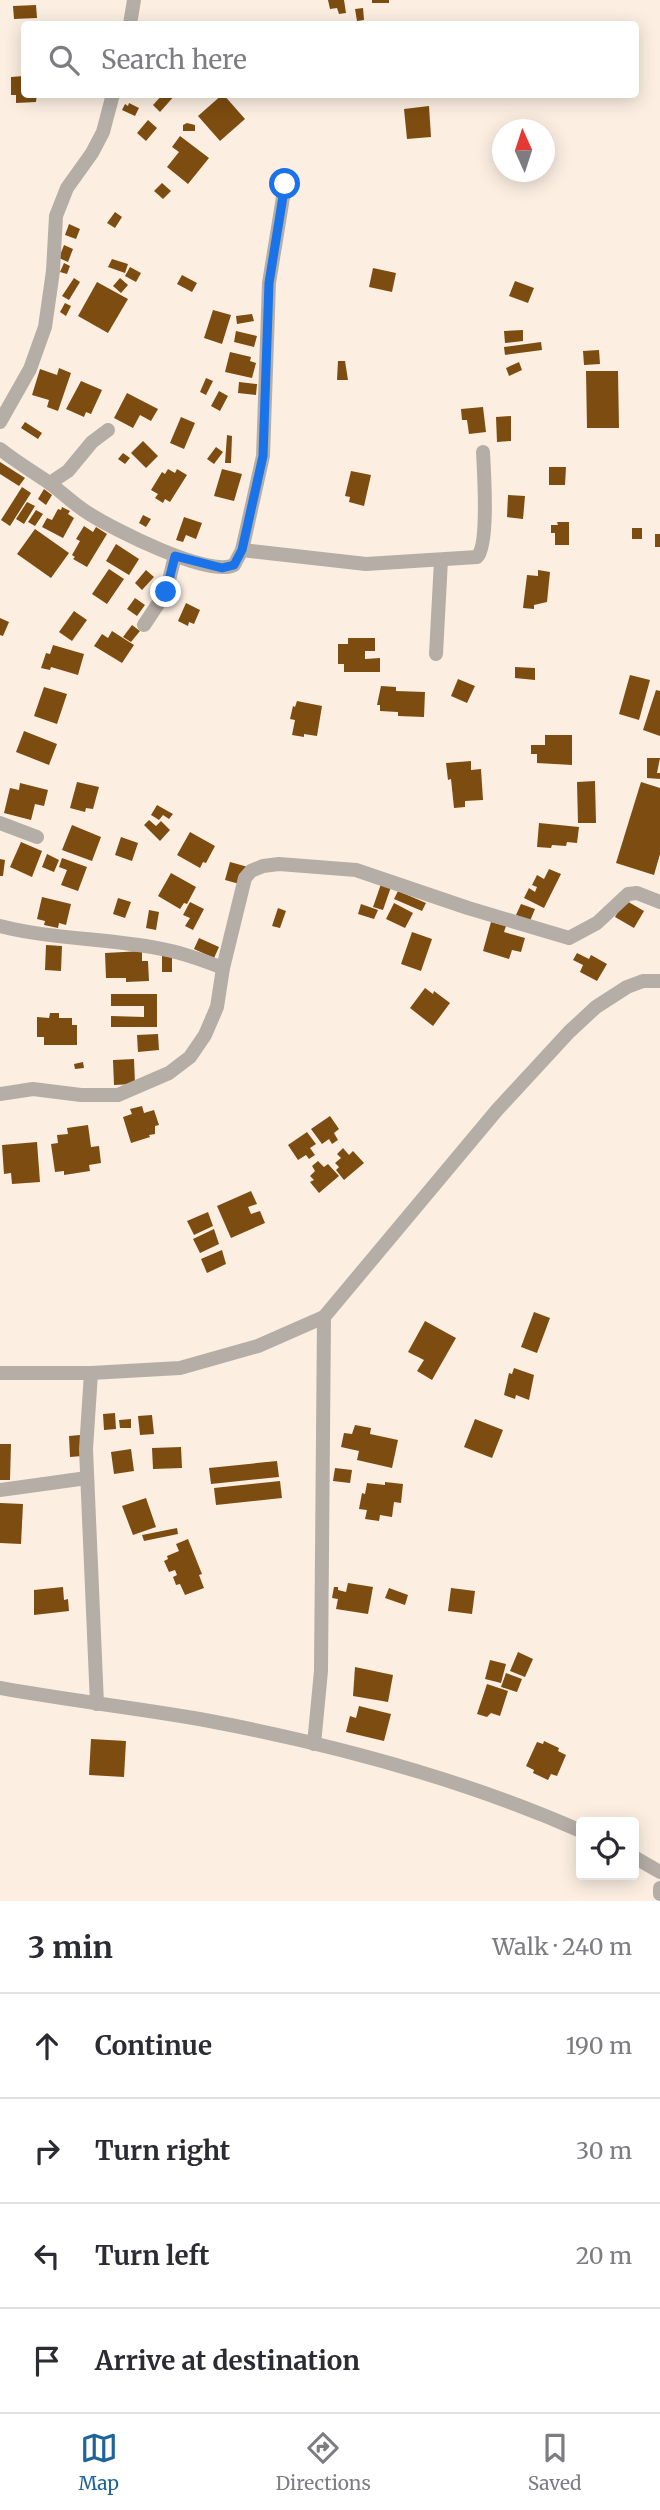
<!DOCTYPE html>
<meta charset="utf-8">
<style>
body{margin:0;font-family:Merriweather,serif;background:#f2f2f3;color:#2b2b33}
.controls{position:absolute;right:21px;bottom:21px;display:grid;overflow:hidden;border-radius:7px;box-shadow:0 4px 18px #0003}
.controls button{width:63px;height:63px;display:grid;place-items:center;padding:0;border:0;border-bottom:2px solid #e1e1e2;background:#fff;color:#2b2b33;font:35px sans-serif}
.compass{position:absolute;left:492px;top:119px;width:63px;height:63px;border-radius:50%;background:#fff;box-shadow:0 4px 18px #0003;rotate:357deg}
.stop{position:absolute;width:21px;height:21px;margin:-16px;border:5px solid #1a73e8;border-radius:50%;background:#fff}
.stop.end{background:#1a73e8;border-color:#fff;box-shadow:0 2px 7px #0008}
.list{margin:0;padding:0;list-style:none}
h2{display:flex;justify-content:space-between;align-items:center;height:91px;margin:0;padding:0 28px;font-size:30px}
h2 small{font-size:23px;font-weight:400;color:#7c7c81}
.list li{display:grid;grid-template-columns:46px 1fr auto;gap:21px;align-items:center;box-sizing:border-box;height:105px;padding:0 28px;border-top:2px solid #e1e1e2}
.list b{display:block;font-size:26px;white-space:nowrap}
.list em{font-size:23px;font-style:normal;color:#7c7c81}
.icon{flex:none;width:38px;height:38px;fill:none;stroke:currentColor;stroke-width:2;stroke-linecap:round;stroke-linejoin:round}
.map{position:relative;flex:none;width:660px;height:1901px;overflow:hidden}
.search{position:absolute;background:#fff;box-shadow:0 4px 18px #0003;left:21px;right:21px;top:21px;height:77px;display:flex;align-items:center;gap:18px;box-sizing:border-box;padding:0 24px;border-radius:7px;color:#7c7c81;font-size:26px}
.sheet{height:511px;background:#fff}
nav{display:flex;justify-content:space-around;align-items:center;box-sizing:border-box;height:98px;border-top:2px solid #e1e1e2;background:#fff;font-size:19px;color:#7c7c81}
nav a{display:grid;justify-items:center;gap:4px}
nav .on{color:#1f6498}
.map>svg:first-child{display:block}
</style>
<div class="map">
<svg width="660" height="1901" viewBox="0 0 660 1901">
<rect width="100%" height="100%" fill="#fcefe2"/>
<g fill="#7c4c10">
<path d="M328 0H344L346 13 339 14 337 8 330 9Z"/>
<rect x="372" y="0" width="17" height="3"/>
<path d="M36 5 37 18 14 19 13 6Z"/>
<path d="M363 8 364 20 357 21 355 9Z"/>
<path d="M24 76V94H37L36 102 16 103V95H11V77Z"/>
<path d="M163 94H176L160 112 153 105Z"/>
<path d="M223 94 245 119 220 141 198 116Z"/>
<path d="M129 103 139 108 135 116 122 110 125 104 128 106Z"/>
<path d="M429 106 431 137 407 139 404 109Z"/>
<path d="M148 120 157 128 146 141 137 133Z"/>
<path d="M187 123 195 125V131H183V125Z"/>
<path d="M180 136 209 158 188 184 167 167 179 152 172 147Z"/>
<path d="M162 183 171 191 163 199 154 191Z"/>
<path d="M115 212 122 217 115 228 107 223Z"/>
<path d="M69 224 80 229 76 239 65 235Z"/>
<path d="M64 245 73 249 68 262 59 258Z"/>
<path d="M112 259 128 264 125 273 108 267Z"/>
<path d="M64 263 70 266 67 274 60 272Z"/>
<path d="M130 267 141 273 136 282 125 276Z"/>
<path d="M373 268 396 273 392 292 369 287Z"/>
<path d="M182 275 197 283 192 292 177 284Z"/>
<path d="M74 278 80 282 69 300 62 296Z"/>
<path d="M120 278 128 285 121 293 113 286Z"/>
<path d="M515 281 534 288 528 303 509 296Z"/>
<path d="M97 282 128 299 108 333 78 316Z"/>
<path d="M65 303 71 306 66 316 60 312Z"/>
<path d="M213 310 231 315 222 344 204 338Z"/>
<path d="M252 314 254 321 237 324 236 316Z"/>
<path d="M523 330V341L505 343 504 331Z"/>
<path d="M236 331 257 336 254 347 234 342Z"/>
<path d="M541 342 542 350 505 355 504 347Z"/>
<path d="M599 350 600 364 584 365 583 351Z"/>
<path d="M230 352 251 357 250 361 256 363 252 378 225 372Z"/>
<path d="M338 361H345L348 380H337Z"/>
<path d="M519 362 522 370 509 376 506 368Z"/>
<path d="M59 368 71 373 58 411 47 407 49 400 32 395 40 369 57 375Z"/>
<path d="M586 371H618L619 428H587Z"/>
<path d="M206 378 213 381 206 395 200 392Z"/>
<path d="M81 381 102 390 91 414 86 412 84 417 66 409Z"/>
<path d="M239 382 257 384 256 395 238 393Z"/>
<path d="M219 391 228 396 220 411 211 406Z"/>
<path d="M127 393 158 409 151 421 140 415 133 428 114 418Z"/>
<path d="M483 407 486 432 469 434 467 420H462L461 409Z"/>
<path d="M511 416V441L497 442 496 417Z"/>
<path d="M181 417 195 423 184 449 170 443Z"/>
<path d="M25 422 42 433 38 439 21 428Z"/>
<path d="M227 435 232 436 231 463H225Z"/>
<path d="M143 441 158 456 146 468 131 453Z"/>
<path d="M216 447 223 452 214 464 207 459Z"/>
<path d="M123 453 130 458 125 464 118 459Z"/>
<path d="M0 462 25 478 19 486 0 474Z"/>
<path d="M549 467H566L565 485H549Z"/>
<path d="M168 469 175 473 177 469 187 475 170 502 165 499 163 503 155 498 158 494 151 490 162 472 165 474Z"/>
<path d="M222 469 242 474 234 501 214 496Z"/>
<path d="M351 471 371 475 364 506 349 502 350 497 345 496Z"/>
<path d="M22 487 31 493 10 526 1 520Z"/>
<path d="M44 489 52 495 46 505 38 499Z"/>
<path d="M508 495 525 496 523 519 507 517Z"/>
<path d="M27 502 35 506 24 524 16 519Z"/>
<path d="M62 507 70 511 68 514 74 518 63 538 42 527 47 518 52 520 58 509 61 510Z"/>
<path d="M36 510 43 514 35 526 28 522Z"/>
<path d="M143 515 151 519 146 527 139 523Z"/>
<path d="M184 517 202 523 196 539 186 535 183 542 176 540Z"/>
<path d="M557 522H569V545H555V533H551V525H558Z"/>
<path d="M84 526 93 532 96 527 107 534 87 567 73 559 75 557 72 555 80 541 76 539Z"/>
<rect x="632" y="528" width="10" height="11"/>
<path d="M35 529 69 553 51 578 17 554Z"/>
<rect x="655" y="534" width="5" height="13"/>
<path d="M116 544 139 559 129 575 106 561Z"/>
<path d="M109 569 124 579 107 604 92 594Z"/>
<path d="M146 570 154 577 142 590 135 583Z"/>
<path d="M538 570 550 572 547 602 534 605V609L523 608 527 575 538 576Z"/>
<path d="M135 598 145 605 137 616 127 609Z"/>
<path d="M186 603 200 610 194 624 189 622 188 626 178 621Z"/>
<path d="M74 611 87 620 72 641 59 632Z"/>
<path d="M0 618 9 622 3 636 0 635Z"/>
<path d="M132 625 140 631 131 642 123 637Z"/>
<path d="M112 631 134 645 122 663 94 646 102 634 108 638Z"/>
<path d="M348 638H375V651H365V659L380 658V672H344V664H338V644H348Z"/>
<path d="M53 645 84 654 78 675 51 667 50 670 41 668 46 653 50 654Z"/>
<path d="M515 667 535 668V680L515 678Z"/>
<path d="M630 675 650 680 639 720 619 714Z"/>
<path d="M458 679 475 686 467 703 451 696Z"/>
<path d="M381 686 396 687V691L425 692 424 717 398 716V712L380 711V705H377Z"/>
<path d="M44 687 67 694 57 724 34 716Z"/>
<path d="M656 690 660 691V736L643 730Z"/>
<path d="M297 701 322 706 317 736 304 734V737L292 735 295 720 290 719 293 706 295 707Z"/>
<path d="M24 731 57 744 49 765 16 752Z"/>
<path d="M545 735H572V765L537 763V754H531V745H545Z"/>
<path d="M647 758H660L657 773H660V779L647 778Z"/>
<path d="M471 761V770L481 769 483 800 465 801V807L454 808 451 779 448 780 446 763Z"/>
<path d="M595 781 596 823H578L577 782Z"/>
<path d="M77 782 99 787 93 809 86 808 85 812 70 808Z"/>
<path d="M641 782 660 788V854L654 875 616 863Z"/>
<path d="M20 783 48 790 44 806 35 804 31 820 4 813 10 788 19 790Z"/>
<path d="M157 805 173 814 169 819 163 815 159 820 151 815Z"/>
<path d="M149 820 156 826 161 821 170 830 160 841 144 825Z"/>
<path d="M539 823 579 827 577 843 567 842 566 846 552 845 551 848 537 847Z"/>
<path d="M72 825 101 837 92 861 62 850Z"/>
<path d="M190 832 215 846 206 863 203 862 200 868 177 855Z"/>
<path d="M121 837 138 843 132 861 115 855Z"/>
<path d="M21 842 42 851 32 877 10 867Z"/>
<path d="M47 854 59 860 54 872 42 867Z"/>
<path d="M62 858 87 867 78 891 61 885 67 870 59 867Z"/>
<path d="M0 859 5 860 3 876H0Z"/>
<path d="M230 862 248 867 243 885 225 880Z"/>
<path d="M549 869 561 874 544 908 524 898 529 888 535 892 537 887 532 885 537 875 544 879Z"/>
<path d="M171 873 196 887 187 904 184 903 180 909 158 896Z"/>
<path d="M381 884 391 887 383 910 373 907Z"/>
<path d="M398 891 426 903 422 911 394 899Z"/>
<path d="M42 897 71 904 66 925 59 923 58 928 44 925 45 921 37 919Z"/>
<path d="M118 898 131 902 125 918 113 914Z"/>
<path d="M625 900 644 911 634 928 615 917Z"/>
<path d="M190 902 204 909 193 930 185 926 190 918 183 915Z"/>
<path d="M394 903 413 913 405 928 386 919Z"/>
<path d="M361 904 378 910 374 919 358 914Z"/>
<path d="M521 904 535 909 530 921 516 915Z"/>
<path d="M278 908 286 911 280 928 272 926Z"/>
<path d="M149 910 159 912 156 930 146 928Z"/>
<path d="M491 922 506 926 504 932 525 938 521 952 512 950 509 959 483 951Z"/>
<path d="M412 932 432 939 421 971 401 964Z"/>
<path d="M199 938 219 947 214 958 194 949Z"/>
<path d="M46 945 62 946 61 971 45 970Z"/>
<path d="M142 951V961H148L149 981 126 982V978H106L105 953Z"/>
<path d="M577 953 589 959 591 955 607 964 597 981 580 972 583 965 573 960Z"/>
<path d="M162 954 172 955V972H162Z"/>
<path d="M425 988 433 994 434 991 450 1003 433 1026 410 1008Z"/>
<path d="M111 994H157V1027H111V1016L144 1017V1006H111Z"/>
<path d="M50 1013H59V1018H72V1025H77V1045H44V1037H37V1017L49 1018Z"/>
<path d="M158 1034 159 1050 138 1052 137 1035Z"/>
<path d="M134 1059 135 1084 114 1085 113 1060Z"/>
<path d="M83 1062 84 1068 75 1069 74 1064Z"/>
<path d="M142 1106 144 1113 154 1110 159 1125 155 1126V1134L149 1135 150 1137 131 1143 123 1117 132 1114 130 1109Z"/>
<path d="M330 1116 339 1129 334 1133 338 1140 332 1144 329 1139 322 1144 311 1129Z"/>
<path d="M88 1125 91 1147 99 1146 101 1163 89 1165 90 1171 64 1175V1171L55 1172 51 1144 58 1143 57 1135 68 1134 67 1128Z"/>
<path d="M307 1132 316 1144 310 1148 315 1155 309 1159 306 1155 298 1160 288 1145Z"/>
<path d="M37 1142 40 1182 12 1184 11 1173 4 1174 2 1145Z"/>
<path d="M343 1148 349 1155 353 1151 364 1163 344 1180 336 1170 339 1167 335 1163 341 1158 337 1154Z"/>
<path d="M318 1161 324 1167 328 1164 339 1176 319 1193 310 1182 314 1180 310 1176 315 1171 312 1166Z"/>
<path d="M251 1191 257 1204 248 1207 251 1214 260 1211 265 1223 231 1238 217 1206Z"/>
<path d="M208 1212 213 1226 194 1235 187 1221Z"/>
<path d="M214 1229 219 1244 200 1253 193 1239Z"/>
<path d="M222 1250 226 1264 207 1273 201 1259Z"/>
<path d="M534 1312 550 1318 537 1353 521 1347Z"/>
<path d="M425 1321 456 1338 432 1380 417 1371 424 1360 408 1352Z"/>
<path d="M514 1368 534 1375 529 1400 516 1395 515 1399 504 1395 509 1373 512 1374Z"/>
<path d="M115 1413 116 1429 104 1430 103 1414Z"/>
<path d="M152 1415 154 1434 140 1435 138 1416Z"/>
<path d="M131 1419V1428H120L119 1420Z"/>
<path d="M475 1419 503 1430 492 1458 464 1447Z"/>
<path d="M355 1425 371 1428 370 1434 398 1440 392 1468 357 1460 359 1451 341 1447 344 1433 352 1434Z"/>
<path d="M80 1435 82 1456 70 1457 69 1436Z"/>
<path d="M0 1444H11L10 1480H0Z"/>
<path d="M181 1447 182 1468 153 1469 152 1448Z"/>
<path d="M131 1449 134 1471 114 1474 111 1452Z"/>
<path d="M277 1461 279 1477 211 1484 209 1468Z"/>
<path d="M335 1468 352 1470 350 1483 333 1481Z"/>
<path d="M280 1481 282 1498 216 1505 214 1488Z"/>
<path d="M385 1482 403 1484 401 1503 394 1502 392 1517 380 1515 379 1521 365 1519 367 1510 359 1509 362 1493 365 1494 367 1483 385 1485Z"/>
<path d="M146 1498 156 1527 133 1535 122 1506Z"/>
<path d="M0 1503 23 1504 21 1544 0 1543Z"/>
<path d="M177 1528 178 1534 144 1541 142 1535Z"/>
<path d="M188 1539 202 1574 199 1575 204 1588 185 1595 180 1584 176 1585 173 1577 177 1575 175 1570 169 1572 164 1561 168 1559 167 1556 179 1551 176 1544Z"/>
<path d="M348 1583 373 1587 368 1614 336 1609 338 1599 332 1598 334 1587H338V1590L346 1592Z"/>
<path d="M63 1587 64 1600 68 1599 69 1611 34 1615V1590Z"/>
<path d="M389 1588 408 1595 405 1605 385 1598Z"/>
<path d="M451 1588 475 1591 472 1614 448 1611Z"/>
<path d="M518 1652 533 1659 525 1677 510 1671Z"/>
<path d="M490 1660 506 1664 501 1683 485 1679Z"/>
<path d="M355 1667 393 1675 388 1702 353 1696Z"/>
<path d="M506 1673 522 1679 517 1692 501 1687Z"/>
<path d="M487 1684 508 1691 500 1716 491 1713 487 1717 477 1714Z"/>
<path d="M359 1706 391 1714 384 1741 346 1732 350 1716 356 1718Z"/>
<path d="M91 1739 126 1741 124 1777 89 1775Z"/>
<path d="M544 1741 559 1748 558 1751 566 1755 557 1776 551 1774 548 1780 533 1773 534 1770 526 1766 537 1742 543 1744Z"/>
</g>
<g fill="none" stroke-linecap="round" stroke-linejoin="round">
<g stroke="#b5aea7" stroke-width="14">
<path d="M130 24 134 0"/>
<path d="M0 422 30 369 45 327 53 271 56 216 67 188 92 153 103 132 113 94"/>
<path d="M0 449C15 461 30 470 45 480 60 490 73 504 88 513 113 529 209 578 234 565L242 550 263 456 269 283 285 185"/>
<path d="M50 483 68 471 92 442 108 430"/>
<path d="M242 550 366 564 477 557C489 545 484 472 483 452"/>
<path d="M144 625 166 592 175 556"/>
<path d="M436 654 441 560"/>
<path d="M0 823 37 837"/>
<path d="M0 926C55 940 111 938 167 950 186 954 205 961 223 968"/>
<path d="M0 1094 33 1089 81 1095H118L169 1073 190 1057 205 1035 217 1007 223 968 245 878 251 871 263 866 279 864 356 870 468 908 569 938 597 923 628 894 637 893 660 902"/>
<path d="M0 1373H91L180 1368 258 1346 324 1317 497 1110 569 1032 596 1007 627 987 643 981H660"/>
<path d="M91 1373 86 1449 97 1704"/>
<path d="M0 1490 87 1478"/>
<path d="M0 1688C70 1701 140 1708 210 1721 336 1745 463 1779 581 1831"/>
<path d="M314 1744 321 1671 324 1317"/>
<path d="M634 1857 660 1872"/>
<path d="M660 1888V1894"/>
</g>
</g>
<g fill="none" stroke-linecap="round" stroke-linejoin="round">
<path stroke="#1a73e8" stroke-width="9" d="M166 592 175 556 222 568 234 565 242 550 263 456 269 283 285 184"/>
</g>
</svg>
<div class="controls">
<button><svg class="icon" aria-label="locate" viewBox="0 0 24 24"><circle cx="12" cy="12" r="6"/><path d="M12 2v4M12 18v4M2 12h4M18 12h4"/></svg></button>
</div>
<svg class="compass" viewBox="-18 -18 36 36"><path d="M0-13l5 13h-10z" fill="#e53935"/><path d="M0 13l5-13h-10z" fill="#7c7c81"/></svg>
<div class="stop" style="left:285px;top:184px"></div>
<div class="stop end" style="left:166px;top:592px"></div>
<div class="search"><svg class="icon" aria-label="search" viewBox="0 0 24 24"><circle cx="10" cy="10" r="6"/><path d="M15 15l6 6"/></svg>Search here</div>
</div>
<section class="sheet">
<h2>3 min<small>Walk · 240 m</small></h2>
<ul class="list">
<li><svg class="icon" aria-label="ahead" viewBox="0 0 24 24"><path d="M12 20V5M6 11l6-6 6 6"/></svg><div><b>Continue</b></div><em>190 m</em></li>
<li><svg class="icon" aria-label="right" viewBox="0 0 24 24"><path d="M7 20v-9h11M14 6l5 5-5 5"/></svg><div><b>Turn right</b></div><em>30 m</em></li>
<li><svg class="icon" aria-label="left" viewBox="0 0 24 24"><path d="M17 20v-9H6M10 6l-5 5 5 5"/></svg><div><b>Turn left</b></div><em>20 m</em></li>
<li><svg class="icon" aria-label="arrive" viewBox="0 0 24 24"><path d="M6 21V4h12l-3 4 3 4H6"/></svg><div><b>Arrive at destination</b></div></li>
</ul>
</section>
<nav>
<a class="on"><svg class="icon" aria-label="map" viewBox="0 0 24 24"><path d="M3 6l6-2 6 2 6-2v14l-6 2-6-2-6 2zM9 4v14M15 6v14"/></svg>Map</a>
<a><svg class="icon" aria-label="directions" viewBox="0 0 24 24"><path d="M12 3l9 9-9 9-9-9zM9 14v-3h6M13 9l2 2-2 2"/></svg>Directions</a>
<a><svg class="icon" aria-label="saved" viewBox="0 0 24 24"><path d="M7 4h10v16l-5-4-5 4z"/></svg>Saved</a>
</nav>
